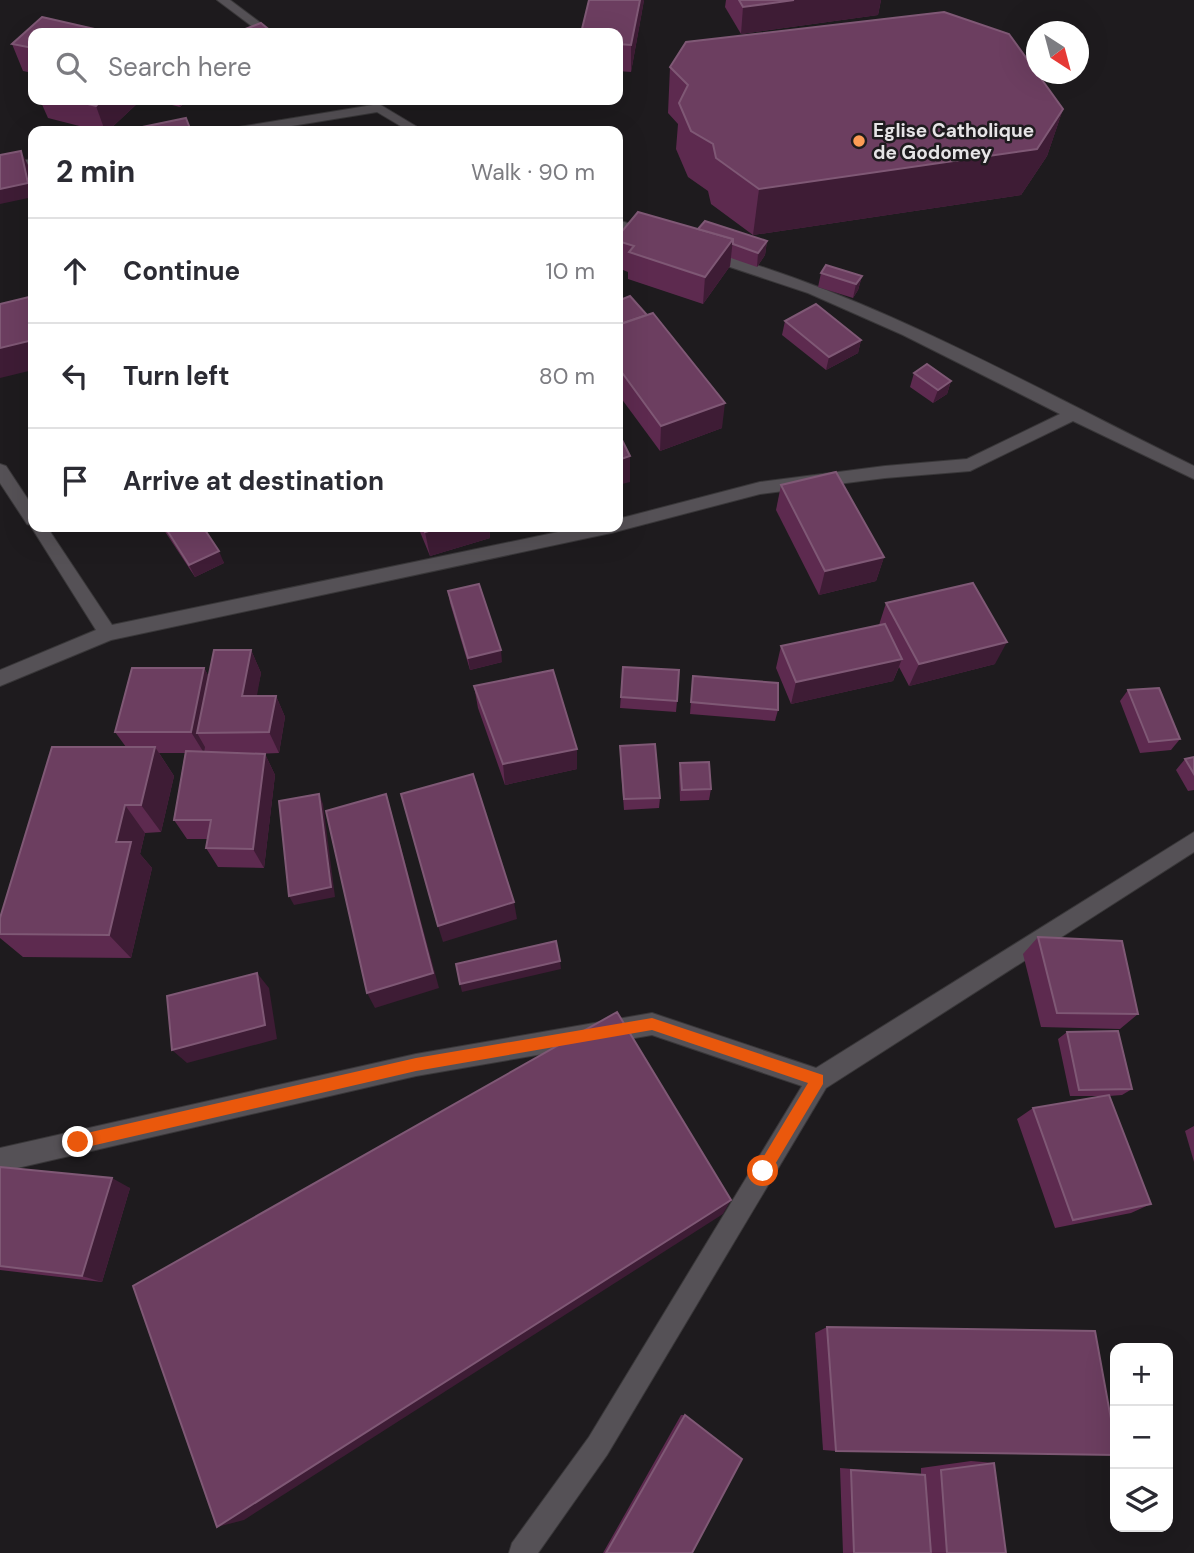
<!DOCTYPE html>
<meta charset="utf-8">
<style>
body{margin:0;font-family:"DM Sans",sans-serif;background:#f2f2f3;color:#2b2b33}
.controls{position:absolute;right:21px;bottom:21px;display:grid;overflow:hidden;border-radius:14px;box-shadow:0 7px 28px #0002}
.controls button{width:63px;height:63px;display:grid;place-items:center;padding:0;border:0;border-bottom:2px solid #e1e1e2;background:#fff;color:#2b2b33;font:35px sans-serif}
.compass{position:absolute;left:1026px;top:21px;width:63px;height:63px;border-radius:50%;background:#fff;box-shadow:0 7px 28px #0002;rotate:144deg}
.stop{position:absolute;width:21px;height:21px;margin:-16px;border:5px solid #ea580c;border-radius:50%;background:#fff}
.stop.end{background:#ea580c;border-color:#fff;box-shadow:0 2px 7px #0008}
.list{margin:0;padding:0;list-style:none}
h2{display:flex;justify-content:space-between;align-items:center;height:91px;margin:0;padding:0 28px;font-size:30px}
h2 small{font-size:23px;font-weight:400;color:#7c7c81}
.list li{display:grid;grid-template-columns:46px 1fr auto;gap:21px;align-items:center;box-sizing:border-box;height:105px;padding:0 28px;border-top:2px solid #e1e1e2}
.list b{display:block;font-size:26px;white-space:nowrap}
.list em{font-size:23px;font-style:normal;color:#7c7c81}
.icon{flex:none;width:38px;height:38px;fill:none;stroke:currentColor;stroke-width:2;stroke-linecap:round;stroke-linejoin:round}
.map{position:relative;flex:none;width:1194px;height:1553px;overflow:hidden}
.search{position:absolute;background:#fff;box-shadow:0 7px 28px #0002;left:28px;top:28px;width:595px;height:77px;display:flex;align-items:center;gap:18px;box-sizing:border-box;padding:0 24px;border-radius:14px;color:#7c7c81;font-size:26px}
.panel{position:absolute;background:#fff;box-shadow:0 7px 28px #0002;left:28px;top:126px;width:595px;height:406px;border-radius:14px}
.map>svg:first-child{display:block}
</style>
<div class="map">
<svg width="1194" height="1553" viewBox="0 0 1194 1553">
<rect width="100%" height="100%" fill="#1e1b1e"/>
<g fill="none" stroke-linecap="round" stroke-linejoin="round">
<g stroke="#393739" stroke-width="2">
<g id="minor">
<path d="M217 0H230L274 33H261Z"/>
<path d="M379 104 424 131H409L377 112 261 131H233L239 127Z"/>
<path d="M33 159V167L0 172V164Z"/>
<path d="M618 220 655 232 657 235 650 239 618 229Z"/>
<path d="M705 250C873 294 1037 390 1194 466V479L1073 421 970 471 885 478 760 494 611 533 111 640 0 686V670L96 630 30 525 27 524 0 483V464L6 466 33 507V527H47L112 625 582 527H618V519L760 482 885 466 967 459 1060 414 903 335 808 293 700 257V251Z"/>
<path d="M1194 832V852L826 1088 607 1455 538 1553H509L512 1543 589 1437 802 1086 652 1035 416 1076 0 1172V1148L416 1054 652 1013 816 1068Z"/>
</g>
</g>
<use href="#minor" fill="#555156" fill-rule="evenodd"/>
</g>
<g fill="#5d2a4f">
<path d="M644 0 631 72 618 71V33Z"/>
<path d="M726 0H881L878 15 741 34 725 7Z"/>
<path d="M42 17 99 30 101 33H33V73L23 71 12 44Z"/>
<path d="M670 67 1063 109 1047 156 1021 195 753 235 711 204 708 191 688 177 676 149 678 124 668 113Z"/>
<path d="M40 100H141L108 131H99L48 118Z"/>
<path d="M152 100H196L193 102 187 101 180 107Z"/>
<path d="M698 229 767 241 765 255 757 267 731 258 730 266 703 304 628 279V272L618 268V236Z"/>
<path d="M821 273 862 276 858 290 853 298 818 287Z"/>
<path d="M618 301 722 428 660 451 618 394Z"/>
<path d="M785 321 861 340 858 353 826 370 782 335Z"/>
<path d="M914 373 951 381 947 394 933 403 910 387Z"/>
<path d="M781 485 884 557 876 581 819 595 776 510Z"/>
<path d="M162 527H203L224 563 195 577Z"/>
<path d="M418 527H489L490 538 430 556Z"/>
<path d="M448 591 502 662 470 670 450 603Z"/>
<path d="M886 603 995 664 909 686 899 667 893 681 791 704 776 668 781 646 879 625Z"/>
<path d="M251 650 261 673 256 696H276L285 717 279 753 253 754H265L275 775 264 868 218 867 206 848 208 839H187L174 820 185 753H159L174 776 161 832 145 833 140 854 152 868 131 958 23 957 0 938V918L126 747 115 732 204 668 209 677Z"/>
<path d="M623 667 677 701 676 712 620 708Z"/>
<path d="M693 676 778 710 775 721 690 714Z"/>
<path d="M474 686 577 769 505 785 478 708Z"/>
<path d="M1128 690 1180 739 1171 750 1140 753 1120 701Z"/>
<path d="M620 746 660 798 659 808 624 810 620 757Z"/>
<path d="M1194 757V790L1188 791 1176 770 1185 759Z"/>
<path d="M680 763 711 789 709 800 680 801 679 773Z"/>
<path d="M1038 937 1138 1014 1120 1029 1041 1027 1023 954Z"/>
<path d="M1067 1032 1132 1089 1122 1095 1109 1096 1151 1204 1131 1213 1055 1228 1017 1119 1033 1108 1102 1096H1070L1058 1039Z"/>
<path d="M1194 1126V1162L1185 1131Z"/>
<path d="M0 1167 130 1188 102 1282 0 1270Z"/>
<path d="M827 1327 836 1451 823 1450 815 1333Z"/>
<path d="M681 1415H685L692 1553H603Z"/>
<path d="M971 1461 994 1463 1006 1553H843L840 1468 921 1474V1468Z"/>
</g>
<g fill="#3e1c35">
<path d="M640 0H644L631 72V45Z"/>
<path d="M794 0H881L878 15 741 34 743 7Z"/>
<path d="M102 100H141L108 131H105L96 106Z"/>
<path d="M178 100H187V101L180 107Z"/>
<path d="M1063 109 1047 156 1021 195 753 235 759 189Z"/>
<path d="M21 151 28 165 33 197 0 204V189Z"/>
<path d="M733 239 730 266 703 304 705 277Z"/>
<path d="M767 241 765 255 757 267 758 253Z"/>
<path d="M862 276 858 290 853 298 856 284Z"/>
<path d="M33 340V370L0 378V348Z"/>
<path d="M861 340 858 353 826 370 829 357Z"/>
<path d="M951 381 947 394 933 403 938 390Z"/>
<path d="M725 403 722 428 660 451 661 426Z"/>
<path d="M630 456V482L618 485V460Z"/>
<path d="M443 527H489L490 538 430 556 425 532Z"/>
<path d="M219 551 224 563 195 577 189 565Z"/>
<path d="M884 557 876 581 819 595 825 571Z"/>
<path d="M1007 642 995 664 909 686 919 664Z"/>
<path d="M251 650 261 673 253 718 242 696Z"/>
<path d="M501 650 502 662 470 670 468 658Z"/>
<path d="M902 659 893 681 791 704 796 682Z"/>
<path d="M204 668 216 690 197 733 205 747 204 753 191 732Z"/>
<path d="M276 696 285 717 279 753 269 732Z"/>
<path d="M155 747 174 776 161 832 141 805Z"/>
<path d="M577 749V769L505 785 503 764Z"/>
<path d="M265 754 275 775 264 868 253 849Z"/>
<path d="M319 794 323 804 335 897 294 905 289 896Z"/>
<path d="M386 794 392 814 439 988 375 1008 367 993Z"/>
<path d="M125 805 145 833 140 854 152 868 131 958 109 935 116 842Z"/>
<path d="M514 902 517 919 443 942 438 926Z"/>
<path d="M560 961 561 969 462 992 460 984Z"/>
<path d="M257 973 269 988 277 1039 187 1063 172 1050Z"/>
<path d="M112 1178 130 1188 102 1282 82 1276Z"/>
<path d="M731 1200 723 1214 244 1520 217 1527Z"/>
</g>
<g fill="#6c3e60" stroke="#7f5875" stroke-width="2">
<path d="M589 0H640L631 45 618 44V33H581Z"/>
<path d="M739 0H794L743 7Z"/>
<path d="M944 12 1009 34 1063 109 1037 149 759 189 716 158 713 144 691 131 679 103 688 85 670 67 686 42Z"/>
<path d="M42 17 99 30 95 33H33V48L12 44Z"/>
<path d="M261 23 273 33H235Z"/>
<path d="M71 100H102L96 106Z"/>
<path d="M186 118 191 131H123Z"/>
<path d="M21 151 28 183 0 189V155Z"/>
<path d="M638 212 733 239 705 277 629 252 634 246 618 241V236Z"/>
<path d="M705 221 767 241 758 253 733 244V239L698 229Z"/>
<path d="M826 265 862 276 856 284 821 273Z"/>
<path d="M33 296V340L0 348V304Z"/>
<path d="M630 296 647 315 623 323 618 318V301Z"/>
<path d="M816 304 861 340 829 357 785 321Z"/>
<path d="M653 313 725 403 661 426 618 367V325Z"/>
<path d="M927 364 951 381 938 390 914 373Z"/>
<path d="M618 432 630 456 618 460Z"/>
<path d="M836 472 884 557 825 571 781 485Z"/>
<path d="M165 527H203L219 551 189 565Z"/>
<path d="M423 527H443L425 532Z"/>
<path d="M973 583 1007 642 919 664 886 603Z"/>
<path d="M479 584 501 650 468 658 448 591Z"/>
<path d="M885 624 902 659 796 682 781 646Z"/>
<path d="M214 650H251L242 696H276L269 732 197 733Z"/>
<path d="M623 667 679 670 677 701 621 697Z"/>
<path d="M132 668H204L191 732H115Z"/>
<path d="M553 670 577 749 503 764 474 686Z"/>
<path d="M693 676 778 683V710L691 702Z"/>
<path d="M1159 688 1180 739 1149 742 1128 690Z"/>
<path d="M655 744 660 798 624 799 620 746Z"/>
<path d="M52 747H155L141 805H125L116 842H131L109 935 0 934V918Z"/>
<path d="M186 751 265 754 253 849 206 848 211 820H174Z"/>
<path d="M1194 757V774L1185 759Z"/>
<path d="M709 762 711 789 682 790 680 763Z"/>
<path d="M473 774 514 902 438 926 401 794Z"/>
<path d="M319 794 331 887 289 896 279 801Z"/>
<path d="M386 794 433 973 367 993 326 811Z"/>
<path d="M1038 937 1122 941 1138 1014 1057 1013Z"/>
<path d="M556 941 560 961 460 984 456 964Z"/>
<path d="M257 973 265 1025 172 1050 167 996Z"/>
<path d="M617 1012 731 1200 217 1527 133 1286Z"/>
<path d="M1118 1031 1132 1089 1079 1090 1067 1032Z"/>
<path d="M1109 1095 1151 1204 1073 1220 1033 1108Z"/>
<path d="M0 1167 112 1178 82 1276 0 1266Z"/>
<path d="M827 1327 1095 1331 1115 1441V1455L836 1451Z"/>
<path d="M685 1415 742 1459 692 1553H606Z"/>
<path d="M994 1463 1006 1553H947L941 1470Z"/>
<path d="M851 1470 925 1475 931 1553H854Z"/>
</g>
<path fill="#ea580c" d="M652 1018 823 1075V1084L768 1176H758V1166L808 1083 652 1030 416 1071 78 1149 71 1142 78 1135 416 1058Z"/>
<circle fill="#fd9c55" stroke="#1e1b1e" stroke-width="2.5" cx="859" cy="141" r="7"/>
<g text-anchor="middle" stroke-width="5" stroke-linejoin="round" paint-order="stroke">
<g font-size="19" font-weight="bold" fill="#e6e4e6" stroke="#1e1b1e" text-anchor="start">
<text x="873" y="137">Eglise Catholique<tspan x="873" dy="22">de Godomey</tspan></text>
</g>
</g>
</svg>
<div class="controls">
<button>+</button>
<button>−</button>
<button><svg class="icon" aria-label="layers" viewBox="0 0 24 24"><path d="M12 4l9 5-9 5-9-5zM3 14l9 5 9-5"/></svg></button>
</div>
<svg class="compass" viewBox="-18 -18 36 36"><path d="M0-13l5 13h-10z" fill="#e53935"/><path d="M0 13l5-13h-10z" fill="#7c7c81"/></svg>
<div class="stop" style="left:763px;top:1171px"></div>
<div class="stop end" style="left:78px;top:1142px"></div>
<div class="search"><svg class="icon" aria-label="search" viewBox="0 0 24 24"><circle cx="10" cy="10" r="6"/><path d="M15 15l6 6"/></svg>Search here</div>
<section class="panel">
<h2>2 min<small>Walk · 90 m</small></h2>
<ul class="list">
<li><svg class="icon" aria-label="ahead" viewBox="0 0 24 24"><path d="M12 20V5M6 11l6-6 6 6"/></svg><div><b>Continue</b></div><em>10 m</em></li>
<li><svg class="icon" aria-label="left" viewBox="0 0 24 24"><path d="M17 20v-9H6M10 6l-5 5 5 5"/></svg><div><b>Turn left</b></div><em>80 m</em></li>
<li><svg class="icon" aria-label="arrive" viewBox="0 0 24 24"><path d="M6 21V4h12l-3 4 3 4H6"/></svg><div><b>Arrive at destination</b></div></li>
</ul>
</section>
</div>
